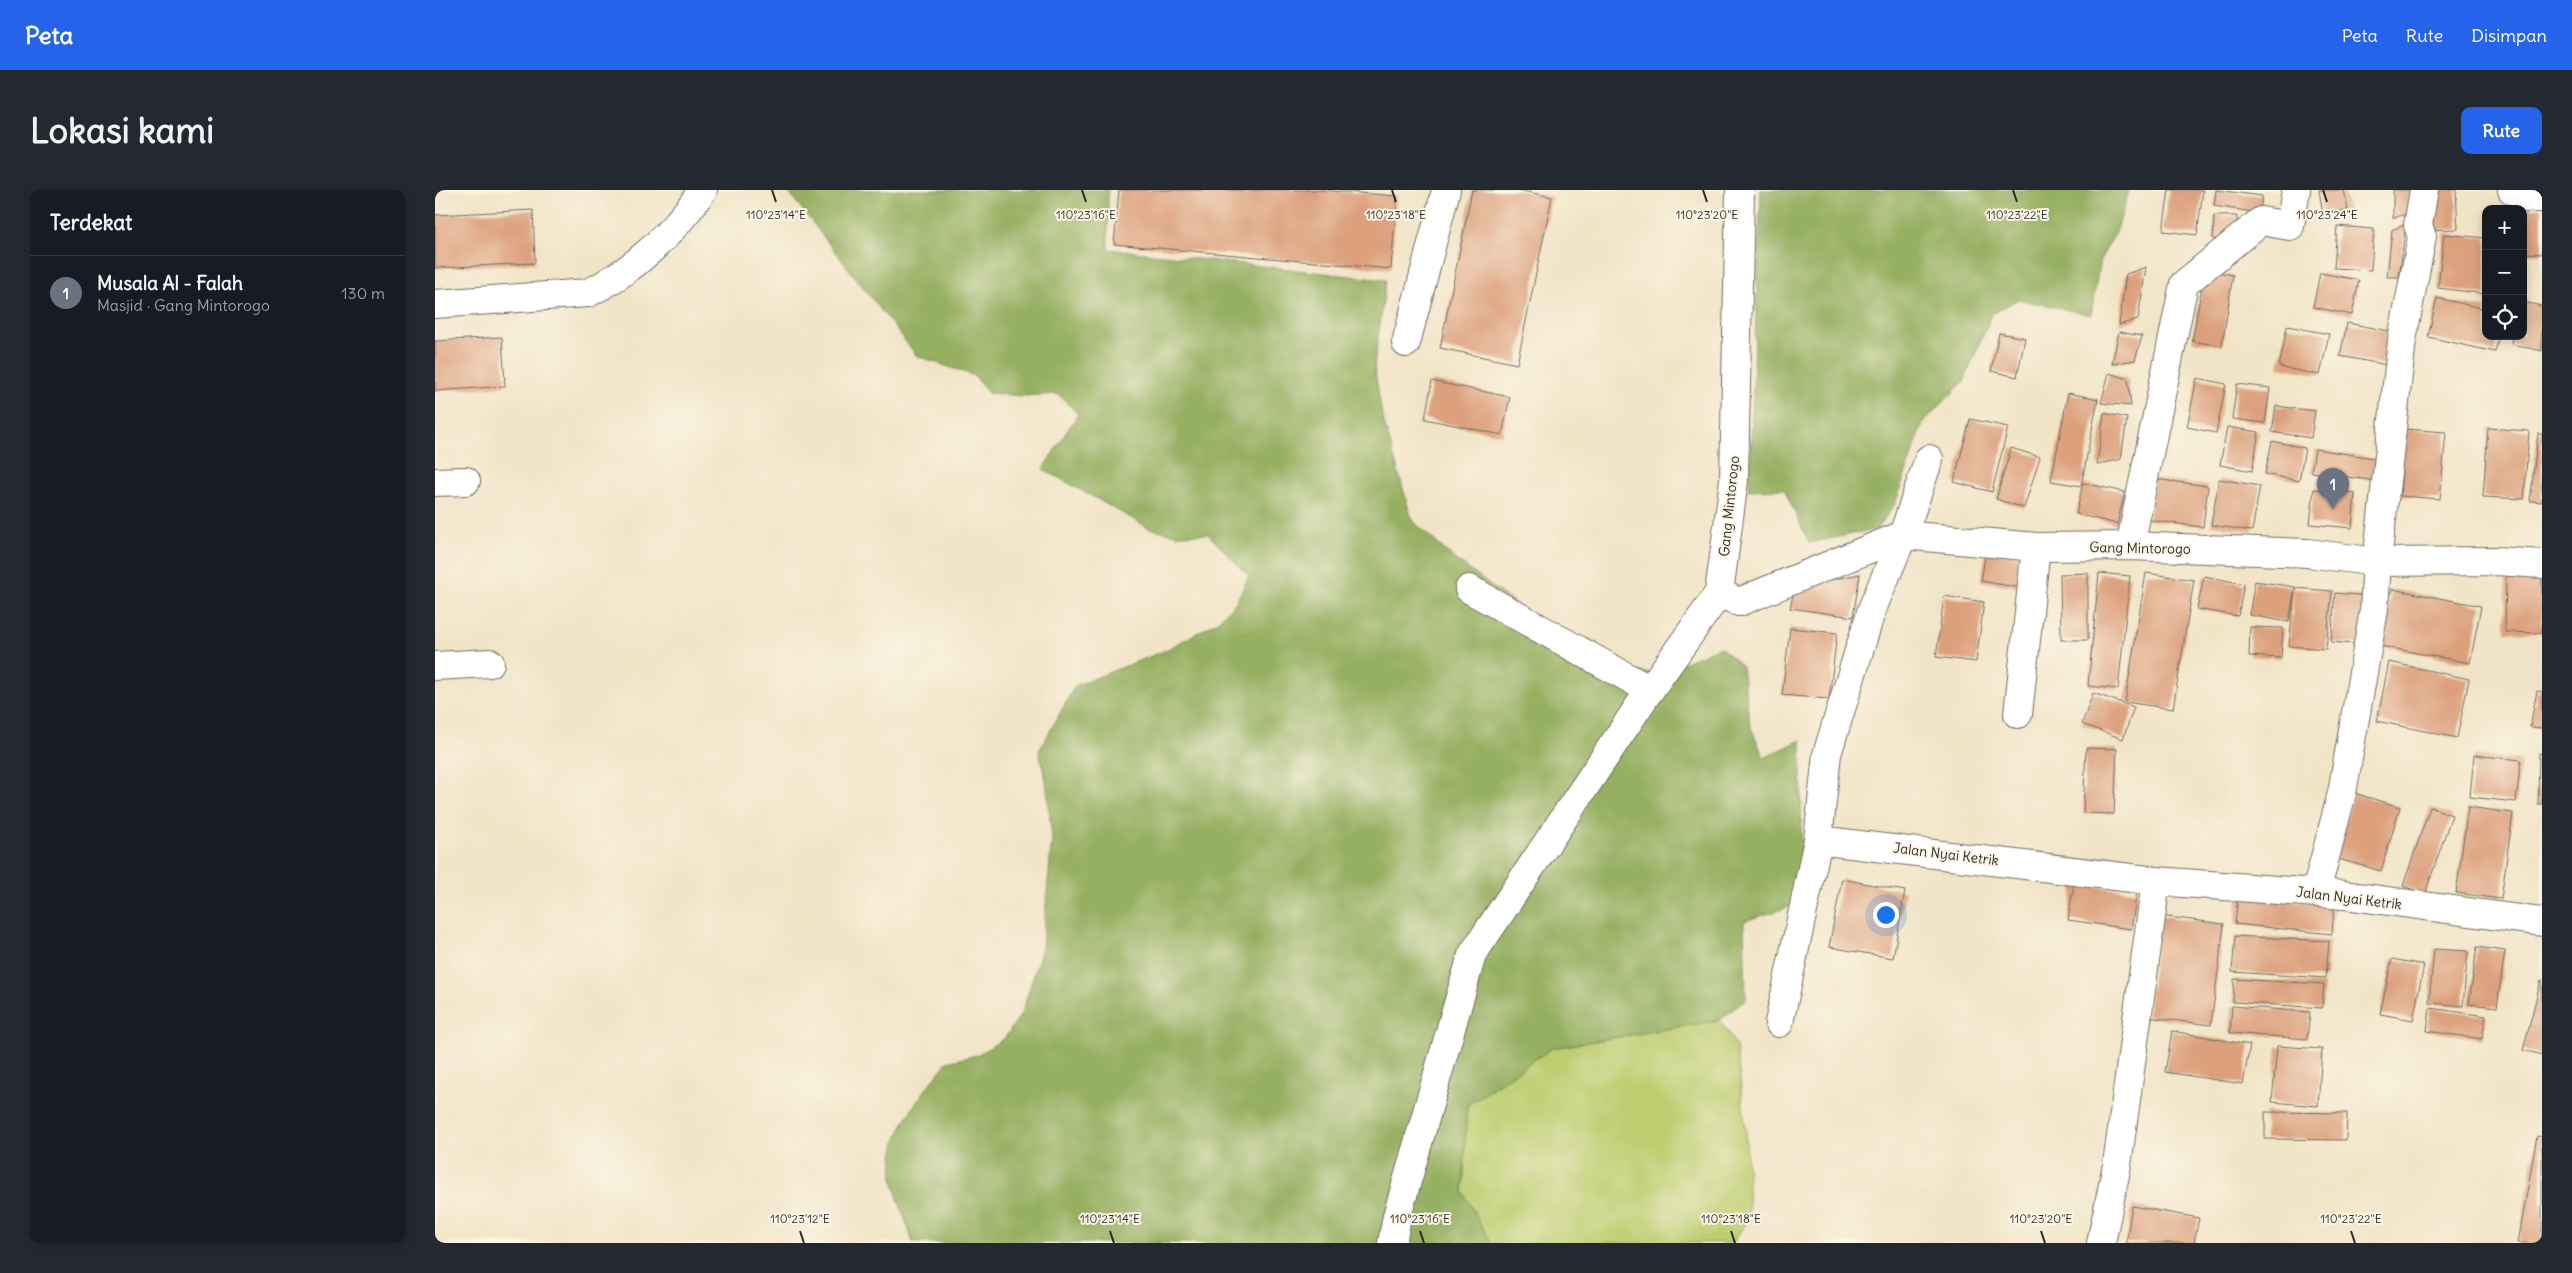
<!DOCTYPE html>
<html lang="id">
<meta charset="utf-8">
<style>
body{margin:0;font-family:Delius,sans-serif;background:#242831;color:#f1f3f6}
.controls{position:absolute;right:15px;top:15px;display:grid;overflow:hidden;border-radius:10px;box-shadow:0 2px 12px #0003}
.controls button{width:45px;height:45px;display:grid;place-items:center;padding:0;border:0;border-bottom:1px solid #363941;background:#171b24;color:#f1f3f6;font:25px sans-serif}
.you{position:absolute;left:1450px;top:724px;width:18px;height:18px;margin:-12px;border:4px solid #fff;border-radius:50%;background:#1a73e8;box-shadow:0 0 0 8px #1a73e833}
.badge{display:grid;place-items:center;width:32px;height:32px;border-radius:50%;background:#2563eb;color:#fff;font-size:16px;font-weight:700}
.pin{position:absolute;translate:-50% -41px;filter:drop-shadow(0 1px 2px #0008)}
.pin::after{content:'';position:absolute;top:26px;width:18px;height:15px;background:inherit;clip-path:polygon(0 0,100% 0,50% 100%)}
.list{margin:0;padding:0;list-style:none}
h2{display:flex;justify-content:space-between;align-items:center;height:65px;margin:0;padding:0 20px;font-size:21px}
h2 small{font-size:16px;font-weight:400;color:#9ea1a6}
.list li{display:grid;grid-template-columns:32px 1fr auto;gap:15px;align-items:center;box-sizing:border-box;height:75px;padding:0 20px;border-top:1px solid #363941}
.list b{display:block;font-size:19px;white-space:nowrap}
.list p{margin:0;font-size:16px;white-space:nowrap;color:#9ea1a6}
.list em{font-size:16px;font-style:normal;color:#9ea1a6}
.icon{flex:none;width:28px;height:28px;fill:none;stroke:currentColor;stroke-width:2;stroke-linecap:round;stroke-linejoin:round}
.map{position:relative;flex:none;width:2107px;height:1053px;overflow:hidden;border-radius:10px}
header{display:flex;align-items:center;gap:30px;box-sizing:border-box;height:70px;padding:0 25px;background:#2563eb;color:#fff}
header strong{font-size:24px}
nav{display:flex;gap:28px;margin-inline-start:auto;font-size:18px}
.intro{display:flex;align-items:center;justify-content:space-between;box-sizing:border-box;height:120px;padding:0 30px}
h1{margin:0;font-size:35px}
.button{padding:12px 22px;border-radius:10px;background:#2563eb;color:#fff;font-size:18px;font-weight:700}
main{display:flex;gap:30px;padding:0 30px}
aside{flex:1;background:#171b24;border-radius:10px;box-shadow:0 2px 12px #0003}
.map>svg:first-child{display:block}
</style>
<header>
<strong>Peta</strong>
<nav><a>Peta</a><a>Rute</a><a>Disimpan</a></nav>
</header>
<div class="intro"><h1>Lokasi kami</h1><a class="button">Rute</a></div>
<main>
<aside>
<h2>Terdekat<small></small></h2>
<ul class="list">
<li><span class="badge" style="background:#6b7280">1</span><div><b>Musala Al - Falah</b><p>Masjid · Gang Mintorogo</p></div><em>130 m</em></li>
</ul>
</aside>
<div class="map">
<svg width="2107" height="1053" viewBox="0 0 2107 1053">
<rect width="100%" height="100%" fill="#fcf5e5"/>
<filter id="ink" filterUnits="userSpaceOnUse"><feTurbulence type="fractalNoise" baseFrequency=".02" numOctaves="2"/><feDisplacementMap in="SourceGraphic" scale="10" xChannelSelector="R" yChannelSelector="G"/><feConvolveMatrix kernelMatrix="1 2 1 2 8 2 1 2 1" color-interpolation-filters="sRGB"/></filter>
<filter id="wash" filterUnits="userSpaceOnUse"><feTurbulence type="fractalNoise" baseFrequency=".0096" numOctaves="4" result="noise"/><feDisplacementMap in="SourceGraphic" scale="20" xChannelSelector="R" yChannelSelector="G"/><feGaussianBlur stdDeviation="1.12" result="paint"/><feColorMatrix in="noise" values="0 0 0 0 0 0 0 0 0 0 0 0 0 0 0 0 0 1.4 0 .05"/><feComposite in="paint" operator="in"/></filter>
<g filter="url(#wash)">
<rect width="100%" height="100%" fill="#f1e4c6"/>
<path fill="#bdcd6f" stroke="#747c4d" d="M1285 830 1301 856 1311 943 1314 1027 1298 1053H1056L1028 1003 1032 915 1117 858Z"/>
<g fill="#96b062" stroke="#606e46">
<path d="M352 0H673V59L951 90 939 176 947 225 977 330 1017 367 1165 477 1222 484 1285 457 1307 476 1315 535 1329 568 1366 550 1367 713 1309 731 1311 809 1285 830 1117 858 1032 915 1028 1002 1056 1053H478C472 1032 461 1009 458 987 452 942 487 905 512 872L542 865 569 849 587 823 607 758 617 649 611 590 604 561 640 496 729 461 782 432 801 412 814 386 773 344 744 345 714 338 608 279 643 224 623 204 589 206 553 203 540 186 482 166Z"/>
<path d="M1326 0H1694L1682 40 1665 70 1656 125 1583 109 1557 124 1529 191 1488 233 1460 314 1442 339 1374 353 1349 299 1314 300Z"/>
</g>
<g id="blocks">
<g fill="#dca07d">
<path d="M684 0H886L962 6 956 79 679 54Z"/>
<path d="M1037 0H1083L1117 7 1082 174 1005 158Z"/>
<path d="M1734 0H1768L1762 45 1728 41Z"/>
<path d="M1781 0 1827 6 1825 23 1779 16Z"/>
<path d="M1884 0H1909L1913 20 1888 24Z"/>
<path d="M1958 0H1974L1975 23 1958 28Z"/>
<path d="M1993 0H2021L2023 39 1994 40Z"/>
<path d="M2088 18H2107V64L2088 63Z"/>
<path d="M98 20 100 73 0 78V25Z"/>
<path d="M1779 26H1802L1801 50 1778 49Z"/>
<path d="M1971 34 1964 87H1952L1957 40Z"/>
<path d="M1902 36 1939 39 1936 80 1899 78Z"/>
<path d="M2009 44 2051 48V104L2003 98Z"/>
<path d="M1711 77 1703 129 1684 135 1691 84Z"/>
<path d="M1770 80 1798 85 1787 156 1757 151Z"/>
<path d="M1885 83 1924 90 1917 125 1878 117Z"/>
<path d="M2002 108 2051 119V146H2064L2060 162 1993 147Z"/>
<path d="M2088 112 2107 116V161L2076 154 2077 146H2088Z"/>
<path d="M1912 133 1960 142 1952 175 1905 166Z"/>
<path d="M1852 136 1894 144 1885 185 1844 177Z"/>
<path d="M1684 142 1707 146 1700 170 1677 174Z"/>
<path d="M1564 143 1590 148 1582 187 1556 181Z"/>
<path d="M67 147 70 196 0 201V151Z"/>
<path d="M1674 183 1693 189 1696 216 1666 213Z"/>
<path d="M1762 188 1791 194 1781 243 1752 237Z"/>
<path d="M997 191 1075 207 1067 245 990 229Z"/>
<path d="M1802 194 1835 198 1830 233 1797 229Z"/>
<path d="M1633 203 1663 209 1646 296 1616 291Z"/>
<path d="M1841 216 1880 221 1876 248 1837 242Z"/>
<path d="M1669 223 1692 228 1686 269 1662 275Z"/>
<path d="M1535 229 1573 237 1557 302 1519 292Z"/>
<path d="M1792 237 1824 242 1817 281 1785 275Z"/>
<path d="M2053 238 2094 241 2089 309 2048 307Z"/>
<path d="M1970 239 2011 242 2005 309 1965 306Z"/>
<path d="M2103 244H2107V312L2095 311Z"/>
<path d="M1837 251 1870 258 1864 291 1830 284Z"/>
<path d="M1576 258 1605 267 1589 318 1561 309Z"/>
<path d="M1880 259 1945 269 1942 291 1876 282Z"/>
<path d="M1719 289 1773 296 1768 337 1713 330Z"/>
<path d="M1784 289 1825 296 1817 341 1776 335Z"/>
<path d="M1648 293 1690 302 1682 334 1641 324Z"/>
<path d="M1879 299 1920 303 1917 338 1875 334Z"/>
<path d="M1551 361 1591 367 1586 398 1546 391Z"/>
<path d="M1653 383V450H1626L1625 384Z"/>
<path d="M1664 383 1695 386 1683 499 1653 496Z"/>
<path d="M1711 383 1759 390 1738 519 1690 512Z"/>
<path d="M2071 383H2107V443L2070 442Z"/>
<path d="M1425 384 1418 427 1355 418 1360 397Z"/>
<path d="M1769 386 1809 394 1803 426 1762 419Z"/>
<path d="M1820 391 1860 397 1854 432 1814 425Z"/>
<path d="M1860 398 1897 401 1891 459 1854 456Z"/>
<path d="M1957 399 2046 416 2035 473 1945 456Z"/>
<path d="M1900 403 1934 406 1929 455 1896 452Z"/>
<path d="M1509 406 1549 412 1541 472 1501 467Z"/>
<path d="M1815 437 1848 438 1846 468 1814 466Z"/>
<path d="M1355 438 1402 443 1394 509 1347 505Z"/>
<path d="M1954 472 2034 489 2022 548 1942 531Z"/>
<path d="M2102 501 2107 502V538L2095 537Z"/>
<path d="M1658 503 1699 517 1688 549 1647 534Z"/>
<path d="M1651 558 1682 559 1679 624 1648 623Z"/>
<path d="M2104 563H2107V614H2103Z"/>
<path d="M2039 565 2086 570 2081 612 2035 607Z"/>
<path d="M1919 603 1965 617 1946 681 1900 668Z"/>
<path d="M1995 617 2017 625 1990 704 1968 696Z"/>
<path d="M2033 617 2078 623 2066 709 2021 703Z"/>
<path d="M1407 689 1470 701 1458 768 1394 757Z"/>
<path d="M1639 693 1702 702 1696 739 1633 730Z"/>
<path d="M1803 705 1899 715 1897 744 1800 734Z"/>
<path d="M1725 726 1789 734 1776 835 1712 827Z"/>
<path d="M1800 746 1894 751 1891 788 1797 782Z"/>
<path d="M2042 757 2070 761 2062 817 2034 814Z"/>
<path d="M1999 759 2033 761 2028 816 1994 813Z"/>
<path d="M1957 769 1989 775 1978 830 1945 824Z"/>
<path d="M1799 789 1889 794 1887 818 1798 812Z"/>
<path d="M2106 790H2107V865L2088 860Z"/>
<path d="M1797 816 1875 822 1872 849 1795 843Z"/>
<path d="M1995 818 2051 826 2047 849 1992 841Z"/>
<path d="M1737 841 1815 855 1808 894 1730 882Z"/>
<path d="M1842 856 1887 859 1883 916 1837 912Z"/>
<path d="M1830 922 1912 923 1911 950 1830 949Z"/>
<path d="M2102 946 2107 947V1053H2083Z"/>
<path d="M1697 1016 1764 1028 1759 1053H1691Z"/>
</g>
</g>
</g>
<g filter="url(#ink)">
<use href="#blocks" fill-opacity="0" stroke="#706c61" stroke-width="1"/>
<g fill="none" stroke-linecap="round" stroke-linejoin="round">
<g stroke="#706c61" stroke-width="30">
<g id="minor">
<path d="M1305 0 1299 290 1284 403 1304 412 1468 345 1601 357 1695 356 1873 363 1942 372 2061 371 2107 374"/>
<path d="M2077 0 2091 8H2107"/>
<path d="M0 114 153 103C199 81 239 42 268 0"/>
<path d="M971 153 1011 0"/>
<path d="M1494 269 1468 345 1437 419 1392 564 1383 650 1721 691 1909 705 2107 732"/>
<path d="M0 292 31 291"/>
<path d="M1695 356 1749 94 1826 31 1855 36 1861 0"/>
<path d="M1034 399 1215 500"/>
<path d="M0 476 55 473"/>
<path d="M1583 524 1601 357"/>
<path d="M1881 702 1907 603 1939 420 1942 372 1967 150 1987 47 1983 35 1989 0"/>
<path d="M1344 833 1383 650"/>
<path d="M957 1053 962 1026 1037 765 1212 504 1284 403"/>
<path d="M1666 1053 1682 975 1721 691"/>
</g>
</g>
<use href="#minor" stroke="#fff" stroke-width="28"/>
</g>
</g>
<path fill="none" stroke="#2b2b2b" stroke-width="2" d="M337 0 341 12M647 0 651 12M957 0 961 12M1268 0 1272 12M1578 0 1582 12M1888 0 1892 12M365 1041 369 1053M675 1041 679 1053M985 1041 989 1053M1296 1041 1300 1053M1606 1041 1610 1053M1916 1041 1920 1053"/>
<g text-anchor="middle" stroke-width="4" stroke-linejoin="round" paint-order="stroke">
<g font-size="14" fill="#2b2b2b" stroke="#fcf5e5">
<text transform="translate(1294 316) rotate(-84)" y="5">Gang Mintorogo</text>
<text transform="translate(1705 358) rotate(1)" y="5">Gang Mintorogo</text>
<text transform="translate(1511 664) rotate(7)" y="5">Jalan Nyai Ketrik</text>
<text transform="translate(1914 708) rotate(7)" y="5">Jalan Nyai Ketrik</text>
</g>
</g>
<g font-size="12" text-anchor="middle" fill="#2b2b2b" stroke="#fcf5e5" stroke-width="4" stroke-linejoin="round" paint-order="stroke">
<text x="341" y="29">110°23'14"E</text>
<text x="651" y="29">110°23'16"E</text>
<text x="961" y="29">110°23'18"E</text>
<text x="1272" y="29">110°23'20"E</text>
<text x="1582" y="29">110°23'22"E</text>
<text x="1892" y="29">110°23'24"E</text>
<text x="365" y="1033">110°23'12"E</text>
<text x="675" y="1033">110°23'14"E</text>
<text x="985" y="1033">110°23'16"E</text>
<text x="1296" y="1033">110°23'18"E</text>
<text x="1606" y="1033">110°23'20"E</text>
<text x="1916" y="1033">110°23'22"E</text>
</g>
</svg>
<div class="controls">
<button>+</button>
<button>−</button>
<button><svg class="icon" aria-label="locate" viewBox="0 0 24 24"><circle cx="12" cy="12" r="6"/><path d="M12 2v4M12 18v4M2 12h4M18 12h4"/></svg></button>
</div>
<div class="you"></div>
<div class="pin badge" style="left:1898px;top:319px;background:#6b7280">1</div>
</div>
</main>
